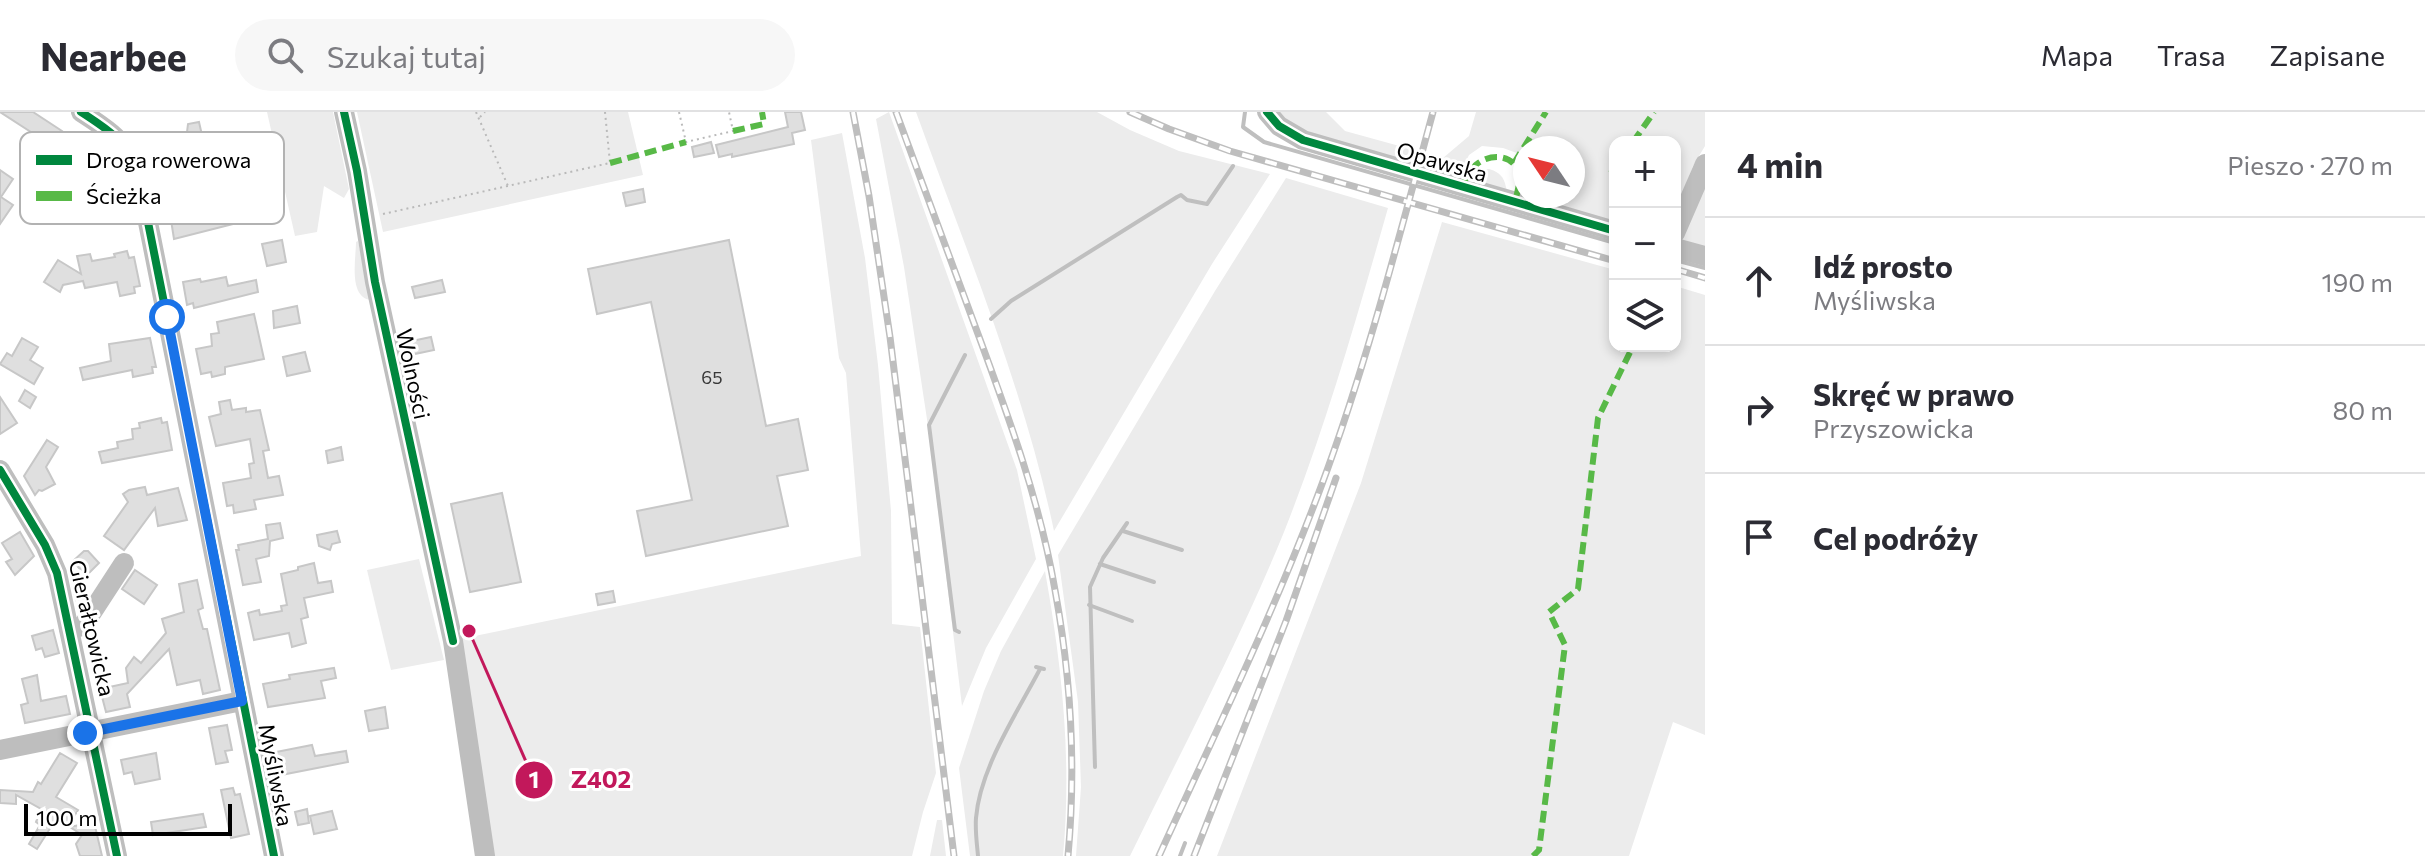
<!DOCTYPE html>
<html lang="pl">
<meta charset="utf-8">
<style>
body{margin:0;font-family:Commissioner,sans-serif;background:#f7f7f7;color:#2b2b33}
.controls{position:absolute;right:24px;top:24px;display:grid;overflow:hidden;border-radius:16px;box-shadow:0 4px 12px #0003}
.controls button{width:72px;height:72px;display:grid;place-items:center;padding:0;border:0;border-bottom:2px solid #e1e1e2;background:#fff;color:#2b2b33;font:40px sans-serif}
.compass{position:absolute;left:1513px;top:24px;width:72px;height:72px;border-radius:50%;background:#fff;box-shadow:0 4px 12px #0003;rotate:305deg}
.scale{position:absolute;left:24px;bottom:20px;width:208px;box-sizing:border-box;padding-left:8px;border:4px solid #000;border-top:0;font-size:22px;line-height:28px;white-space:nowrap;color:#000;-webkit-text-stroke:6px #fff;paint-order:stroke}
.stop{position:absolute;width:24px;height:24px;margin:-18px;border:6px solid #1a73e8;border-radius:50%;background:#fff}
.stop.end{background:#1a73e8;border-color:#fff;box-shadow:0 2px 8px #0008}
.list{margin:0;padding:0;list-style:none}
h2{display:flex;justify-content:space-between;align-items:center;height:104px;margin:0;padding:0 32px;font-size:34px}
h2 small{font-size:26px;font-weight:400;color:#7c7c81}
.list li{display:grid;grid-template-columns:52px 1fr auto;gap:24px;align-items:center;box-sizing:border-box;height:128px;padding:0 32px;border-top:2px solid #e1e1e2}
.list b{display:block;font-size:30px;white-space:nowrap}
.list p{margin:0;font-size:26px;white-space:nowrap;color:#7c7c81}
.list em{font-size:26px;font-style:normal;color:#7c7c81}
.icon{flex:none;width:44px;height:44px;fill:none;stroke:currentColor;stroke-width:2;stroke-linecap:round;stroke-linejoin:round}
.map{position:relative;flex:none;width:1705px;height:744px;overflow:hidden}
header{display:flex;align-items:center;gap:48px;box-sizing:border-box;height:112px;padding:0 40px;background:#fff;border-bottom:2px solid #e1e1e2}
header strong{font-size:38px}
nav{display:flex;gap:44px;margin-inline-start:auto;font-size:28px}
.search{width:560px;height:72px;background:#f7f7f7;display:flex;align-items:center;gap:20px;box-sizing:border-box;padding:0 28px;border-radius:44px;color:#7c7c81;font-size:30px}
main{display:flex}
aside{flex:1;background:#fff}
.map>svg:first-child{display:block}
</style>
<header>
<strong>Nearbee</strong>
<div class="search"><svg class="icon" aria-label="search" viewBox="0 0 24 24"><circle cx="10" cy="10" r="6"/><path d="M15 15l6 6"/></svg>Szukaj tutaj</div>
<nav><a>Mapa</a><a>Trasa</a><a>Zapisane</a></nav>
</header>
<main>
<div class="map">
<svg width="1705" height="744" viewBox="0 0 1705 744">
<rect width="100%" height="100%" fill="#fff"/>
<g fill="#ececec">
<path d="M267 0H333L349 77 344 86 324 74 317 120 295 124Z"/>
<path d="M357 0H628L643 63 383 120Z"/>
<path d="M889 0 1017 358 1036 447 986 536 962 594 928 314 904 155 876 7Z"/>
<path d="M916 0H1097L1130 18 1179 39 1270 62 1212 152 1054 419C1024 276 966 138 916 0Z"/>
<path d="M1278 0H1326L1345 19 1443 46 1469 24 1476 0H1705V34L1693 54 1675 100V30H1615V110L1539 88V84H1573V36H1525V44L1503 36 1482 34 1469 43 1459 63 1292 16Z"/>
<path d="M842 21 865 146 878 253 891 399 892 512 920 515 936 661 923 700 912 744H494L460 527 861 444 846 261 839 246 811 28Z"/>
<path d="M1489 57C1502 61 1505 67 1507 81L1470 69 1480 58Z"/>
<path d="M1286 66 1388 96C1357 205 1326 314 1284 420 1239 530 1182 637 1130 744H1076L1081 675 1078 590 1058 443 1215 179Z"/>
<path d="M1705 67V140L1681 127Z"/>
<path d="M1442 110 1615 158V234H1675V174L1705 183V623L1673 610 1629 744H1217L1361 371Z"/>
<path d="M358 129 371 188C348 185 356 147 356 130Z"/>
<path d="M419 447 444 548 391 558 367 458Z"/>
<path d="M1045 459C1062 554 1072 648 1063 744H970L959 656 984 579 1001 539Z"/>
<path d="M937 708H942L946 744H930Z"/>
</g>
<g fill="none" stroke-linecap="round" stroke-linejoin="round">
<g stroke="#bfbfbf" stroke-width="4">
<path d="M1245 0 1243 15 1264 30 1615 131"/>
<path d="M1675 148 1705 156"/>
<path d="M991 207 1011 189 1177 85 1181 83 1187 88 1207 92 1233 54"/>
<path d="M1123 419 1182 438"/>
<path d="M1100 452 1154 470"/>
<path d="M1089 493 1132 509"/>
<path d="M959 520 955 518 929 313 965 243"/>
<path d="M1036 555 1044 557"/>
<path d="M1095 655 1090 475 1103 446 1127 411"/>
<path d="M978 744C977 732 975 719 976 706 980 656 1017 601 1040 557"/>
<path d="M1180 744 1185 731"/>
</g>
</g>
<g fill="#dfdfdf" stroke="#c7c7c7" stroke-width="2">
<path d="M0 0H33L62 19 59 24 77 36 82 28 98 39 95 43 99 45 88 62 77 55 76 57 44 35 42 38 32 32 37 24Z"/>
<path d="M785 0H801L805 18 792 21 794 32 732 45V42L719 45 716 33 788 15Z"/>
<path d="M199 10 204 32 214 30 218 47 230 45 232 58H229L235 86 220 89 214 61 195 64 193 49H189L183 21 187 20 188 12Z"/>
<path d="M711 30 714 41 694 45 692 35Z"/>
<path d="M0 58 13 67 1 85 13 93 0 112Z"/>
<path d="M643 77 645 90 626 94 623 81Z"/>
<path d="M193 84 195 96 204 108 230 102 233 112 174 127 168 89Z"/>
<path d="M282 128 286 150 267 154 262 132Z"/>
<path d="M729 128 766 314 798 307 808 358 777 364 788 414 646 444 637 399 692 388 687 364 651 190 597 202 588 157Z"/>
<path d="M127 139 129 146 134 145 140 174 134 175 135 181 120 184 117 170 85 176 83 169 63 173 60 180 44 170 58 148 81 162 77 144 90 142 92 149 115 145 114 142Z"/>
<path d="M226 165 228 174 256 168 258 180 194 196 193 191 187 193 183 170 200 167 201 170Z"/>
<path d="M442 168 445 180 415 186 412 175Z"/>
<path d="M297 194 300 211 274 216 273 199Z"/>
<path d="M254 202 264 247 225 255V262L212 265 211 260 201 262 196 237 212 234 211 222 219 221 217 210Z"/>
<path d="M431 225 434 238 410 243 407 230Z"/>
<path d="M22 226 38 235 30 248 43 256 34 272 0 252 7 241 12 244Z"/>
<path d="M150 226 156 255H152L153 261 133 265 132 258 83 268 80 256 111 249 109 232Z"/>
<path d="M305 240 310 259 287 264 283 245Z"/>
<path d="M25 278 36 285 30 296 19 289Z"/>
<path d="M0 285 17 311 0 322Z"/>
<path d="M230 288 232 298 246 296V300L260 298 269 338 263 339 268 366 279 364 283 383 254 388 256 397 234 401 233 393 227 394 223 371 251 366 249 352 254 351 250 327 216 334 209 305 221 302 219 290Z"/>
<path d="M161 306 162 311 167 310 172 338 102 351 99 340 118 336 117 330 133 327 132 317 140 316 139 311Z"/>
<path d="M47 328 58 335 46 355 55 372 42 379 39 378 35 383 24 364Z"/>
<path d="M341 335 343 348 328 351 326 339Z"/>
<path d="M145 375 147 383 178 376 187 408 158 414 155 396 124 438 104 424 128 390 123 382 129 378Z"/>
<path d="M502 381 521 470 470 480 451 392Z"/>
<path d="M280 411 283 426 270 429 269 444 256 447 261 470 243 473 236 438H239L238 433 268 427 266 413Z"/>
<path d="M337 419 340 430 332 432 330 438 319 434 317 423Z"/>
<path d="M20 420 34 444 15 463 6 450 12 447 2 431Z"/>
<path d="M84 439H88L99 451 86 464 73 449Z"/>
<path d="M314 451 318 471 331 469 333 480 304 486 308 505 301 507 306 531 292 535 289 521 254 528 248 501 259 498 260 503 282 499 281 494 287 493 281 462 298 458V455Z"/>
<path d="M135 458 157 473 144 492 122 477Z"/>
<path d="M197 468 203 496 198 498 203 517H207L220 578 203 582 200 568 177 573 169 537 127 582 130 595 106 600 100 577 128 571 126 556 134 545 141 551 166 521 162 507 184 500 179 472Z"/>
<path d="M85 473 88 483 86 486 76 488 73 475Z"/>
<path d="M613 479 615 490 598 493 596 482Z"/>
<path d="M53 518 59 541 45 545 42 536 36 538 32 524Z"/>
<path d="M334 556 336 566 321 569 325 586 268 595 263 572 290 567 289 563Z"/>
<path d="M37 563 41 589 66 584 70 602 25 611 21 593 28 591 22 567Z"/>
<path d="M385 595 388 616 369 619 365 599Z"/>
<path d="M227 613 232 638 225 639 228 650 216 652 209 616Z"/>
<path d="M312 633 315 644 346 639 348 650 281 663 276 640Z"/>
<path d="M60 641 77 651 56 685 78 698 68 714 56 707 37 737 29 732 40 713 36 710 41 697 16 683V692L0 691V678L33 680 38 670 41 672Z"/>
<path d="M156 641 160 667 135 672 132 660 124 662 121 648Z"/>
<path d="M233 676 235 683 240 682 249 722 231 726 221 678Z"/>
<path d="M307 697 309 711 298 713 295 700Z"/>
<path d="M332 699 337 717 314 722 310 704Z"/>
<path d="M203 702 206 715 153 723 151 710Z"/>
<path d="M94 710 102 744H80L76 732 82 723 70 715Z"/>
</g>
<g fill="none" stroke-linecap="round" stroke-linejoin="round">
<g stroke="#b9b9b9" stroke-width="2" stroke-dasharray="2 4" stroke-linecap="butt">
<path d="M476 0 508 74"/>
<path d="M679 0 686 30 733 19 729 0"/>
<path d="M480 5 485 0"/>
<path d="M383 102 610 51 605 0"/>
</g>
<g stroke="#bebebe" stroke-width="20">
<path d="M81 0C109 18 126 29 138 60L274 744"/>
<path d="M344 0 357 59 375 170 453 529 485 744"/>
<path d="M1267 0 1279 14 1303 28 1615 119"/>
<path d="M1675 121 1705 52"/>
<path d="M1675 136 1705 144"/>
<path d="M0 358 45 433 57 461 117 744"/>
<path d="M69 517 83 514 124 451"/>
<path d="M0 638 242 589"/>
</g>
<g stroke="#bebebe" stroke-width="7">
<g id="rail">
<path d="M853 0 869 84 890 225 954 744"/>
<path d="M896 0C923 74 951 148 978 222 1009 306 1040 390 1055 478 1071 565 1076 656 1068 744"/>
<path d="M1130 0 1169 17 1230 39 1615 149"/>
<path d="M1675 157 1705 166"/>
<path d="M1159 744C1215 621 1275 499 1322 372 1367 251 1399 125 1433 0"/>
<path d="M1194 744 1286 509 1336 366"/>
</g>
</g>
<use href="#rail" stroke="#fff" stroke-width="4" stroke-dasharray="12" stroke-linecap="butt"/>
<g stroke="#58b947" stroke-width="6" stroke-dasharray="12 6" stroke-linecap="butt">
<path d="M733 19 764 12 762 0"/>
<path d="M1633 30 1654 0"/>
<path d="M610 51 686 30"/>
<path d="M1514 51 1546 0"/>
<path d="M1611 61 1615 55"/>
<path d="M1463 74C1466 65 1469 58 1477 52 1491 41 1515 42 1519 63 1520 72 1517 81 1515 90"/>
<path d="M1615 192 1612 206 1615 209"/>
<path d="M1533 744 1539 738 1565 533 1549 500 1578 477 1598 306 1633 234"/>
</g>
<g stroke="#fff" stroke-width="13">
<g id="cycleway">
<path d="M81 0C109 18 126 29 138 60L274 744"/>
<path d="M344 0 357 59 375 170 453 529"/>
<path d="M1267 0 1279 14 1303 28 1615 119"/>
<path d="M0 358 45 433 57 461 117 744"/>
</g>
</g>
<use href="#cycleway" stroke="#00873e" stroke-width="8"/>
</g>
<g fill="none" stroke-linecap="round" stroke-linejoin="round">
<path stroke="#1a73e8" stroke-width="10" d="M85 621 242 589 167 205"/>
</g>
<g text-anchor="middle" stroke-width="6" stroke-linejoin="round" paint-order="stroke">
<g font-size="18" fill="#383838">
<text x="712" y="272">65</text>
</g>
<g font-size="22" fill="#000" stroke="#fff">
<text transform="translate(1442 50) rotate(16)" y="8">Opawska</text>
<text transform="translate(413 262) rotate(78)" y="8">Wolności</text>
<text transform="translate(92 516) rotate(77)" y="8">Gierałtowicka</text>
<text transform="translate(276 663) rotate(79)" y="8">Myśliwska</text>
</g>
</g>
<rect x="20" y="20" width="264" height="92" rx="12" fill="#fff" stroke="#b2b2b2" stroke-width="2"/>
<rect x="36" y="43" width="36" height="10" fill="#00873e"/>
<rect x="36" y="79" width="36" height="10" fill="#58b947"/>
<g font-size="22" fill="#000">
<text x="86" y="56">Droga rowerowa</text>
<text x="86" y="92">Ścieżka</text>
</g>
<path fill="none" stroke="#c2185b" stroke-width="3" d="M469 519L534 668"/>
<g fill="#c2185b" stroke="#fff" stroke-width="3">
<circle cx="469" cy="519" r="8"/>
<circle cx="534" cy="668" r="20"/>
</g>
<g font-size="24" text-anchor="middle" font-weight="bold" fill="#fff">
<text x="534" y="676">1</text>
</g>
<g font-size="24" text-anchor="middle" font-weight="bold" fill="#c2185b" stroke="#fff" stroke-width="6" stroke-linejoin="round" paint-order="stroke">
<text x="601" y="676">Z402</text>
</g>
</svg>
<div class="controls">
<button>+</button>
<button>−</button>
<button><svg class="icon" aria-label="layers" viewBox="0 0 24 24"><path d="M12 4l9 5-9 5-9-5zM3 14l9 5 9-5"/></svg></button>
</div>
<svg class="compass" viewBox="-18 -18 36 36"><path d="M0-13l5 13h-10z" fill="#e53935"/><path d="M0 13l5-13h-10z" fill="#7c7c81"/></svg>
<div class="scale">100 m</div>
<div class="stop" style="left:167px;top:205px"></div>
<div class="stop end" style="left:85px;top:621px"></div>
</div>
<aside>
<h2>4 min<small>Pieszo · 270 m</small></h2>
<ul class="list">
<li><svg class="icon" aria-label="ahead" viewBox="0 0 24 24"><path d="M12 20V5M6 11l6-6 6 6"/></svg><div><b>Idź prosto</b><p>Myśliwska</p></div><em>190 m</em></li>
<li><svg class="icon" aria-label="right" viewBox="0 0 24 24"><path d="M7 20v-9h11M14 6l5 5-5 5"/></svg><div><b>Skręć w prawo</b><p>Przyszowicka</p></div><em>80 m</em></li>
<li><svg class="icon" aria-label="arrive" viewBox="0 0 24 24"><path d="M6 21V4h12l-3 4 3 4H6"/></svg><div><b>Cel podróży</b></div></li>
</ul>
</aside>
</main>
